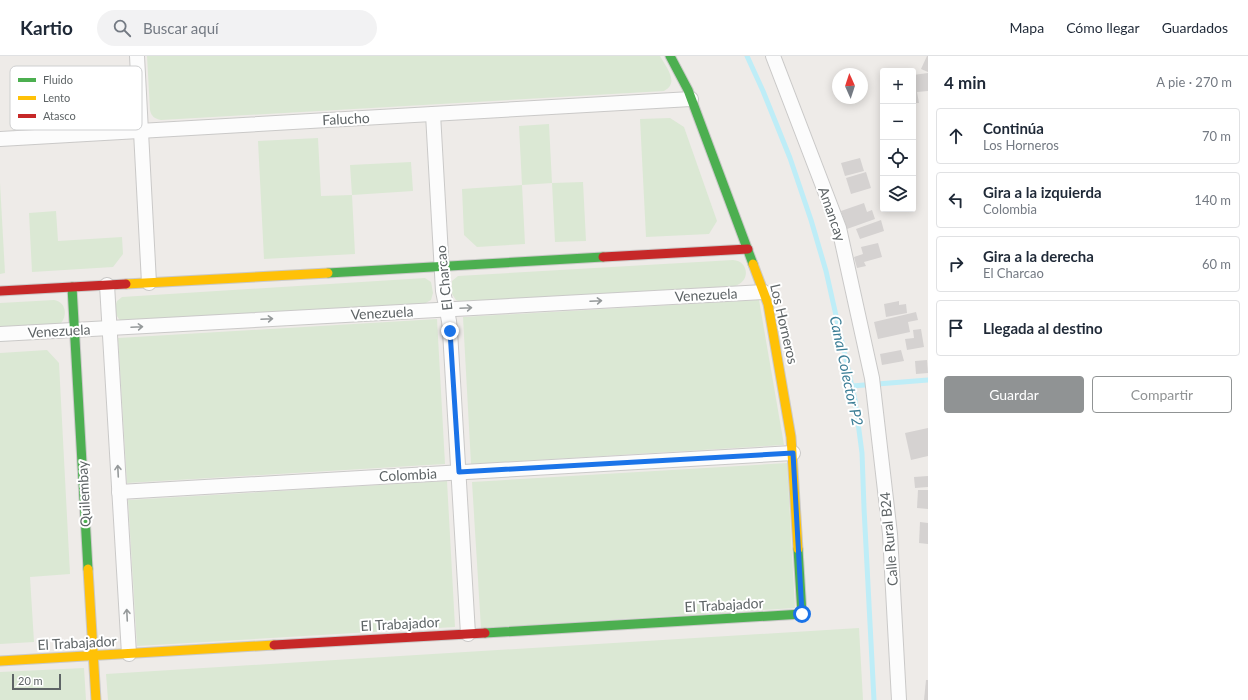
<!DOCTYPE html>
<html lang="es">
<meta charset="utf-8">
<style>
body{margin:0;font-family:Lato,sans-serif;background:#f2f2f3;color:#1f2937}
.controls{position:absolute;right:12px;top:12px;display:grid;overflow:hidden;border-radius:4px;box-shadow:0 2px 10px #0003}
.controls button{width:36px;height:36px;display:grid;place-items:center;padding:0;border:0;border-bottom:1px solid #e0e1e3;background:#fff;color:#1f2937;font:20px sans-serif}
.compass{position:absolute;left:832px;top:12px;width:36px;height:36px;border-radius:50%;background:#fff;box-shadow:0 2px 10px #0003;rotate:357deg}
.scale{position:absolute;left:12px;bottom:10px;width:49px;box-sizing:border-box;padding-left:4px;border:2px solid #5e6466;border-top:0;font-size:11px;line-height:14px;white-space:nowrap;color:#5e6466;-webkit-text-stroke:3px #fff;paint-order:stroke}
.stop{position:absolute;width:12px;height:12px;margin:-9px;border:3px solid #1a73e8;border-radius:50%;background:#fff}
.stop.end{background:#1a73e8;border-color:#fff;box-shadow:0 1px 4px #0008}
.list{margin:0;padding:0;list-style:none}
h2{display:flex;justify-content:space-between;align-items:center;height:52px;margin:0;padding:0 16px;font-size:17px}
h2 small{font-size:13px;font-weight:400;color:#747a83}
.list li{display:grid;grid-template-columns:26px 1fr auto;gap:12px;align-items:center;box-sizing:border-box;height:56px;margin:0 8px 8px;padding:0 8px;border:1px solid #e0e1e3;border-radius:4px}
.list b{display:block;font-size:15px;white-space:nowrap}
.list p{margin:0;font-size:13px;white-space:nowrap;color:#747a83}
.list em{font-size:13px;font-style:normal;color:#747a83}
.actions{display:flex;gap:8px;padding:12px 16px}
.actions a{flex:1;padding:9px 0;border:1px solid #909394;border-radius:4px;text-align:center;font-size:14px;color:#909394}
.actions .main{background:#909394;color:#fff}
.icon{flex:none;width:22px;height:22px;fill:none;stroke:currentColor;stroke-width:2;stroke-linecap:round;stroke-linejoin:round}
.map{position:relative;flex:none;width:928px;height:644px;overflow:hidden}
header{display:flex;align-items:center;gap:24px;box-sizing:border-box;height:56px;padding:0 20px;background:#fff;border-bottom:1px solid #e0e1e3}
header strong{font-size:19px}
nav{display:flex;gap:22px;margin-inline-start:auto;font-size:14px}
.search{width:280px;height:36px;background:#f2f2f3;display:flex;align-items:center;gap:10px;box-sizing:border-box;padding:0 14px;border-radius:22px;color:#747a83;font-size:15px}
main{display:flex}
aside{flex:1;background:#fff}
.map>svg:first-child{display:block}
</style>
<header>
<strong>Kartio</strong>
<div class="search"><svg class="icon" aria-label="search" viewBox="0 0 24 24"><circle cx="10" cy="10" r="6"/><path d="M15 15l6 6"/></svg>Buscar aquí</div>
<nav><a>Mapa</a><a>Cómo llegar</a><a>Guardados</a></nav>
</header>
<main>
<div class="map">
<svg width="928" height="644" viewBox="0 0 928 644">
<rect width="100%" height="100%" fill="#eeebe8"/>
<g fill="#dbe8d4">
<path d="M147 0H660C666 11 680 27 664 35L161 64C155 63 151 60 150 54Z"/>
<path d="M670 62 684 71 717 165 709 178 646 181 640 63Z"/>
<path d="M549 68 552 127 583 126 586 185 555 186 552 127 522 129 525 188 477 191 464 179 462 133 522 129 519 70Z"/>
<path d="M318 82 321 140 352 139 350 109 411 106 413 135 352 139 355 198 264 203 258 85Z"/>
<path d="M0 127 5 217 0 218Z"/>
<path d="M56 155 58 185 122 181 123 198 113 211 32 216 29 157Z"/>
<path d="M733 204C749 205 751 226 734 230L461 246 456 244 452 238V225L458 220Z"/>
<path d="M425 222 431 226 433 237 431 244 424 248 121 265C115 260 114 252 117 245L122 241Z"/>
<path d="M54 244C66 246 68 260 60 268L0 272V247Z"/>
<path d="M759 244 784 389 471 408 463 261Z"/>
<path d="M437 263 445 408 127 427 118 282Z"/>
<path d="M47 294 59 307 70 518 30 521 34 586 0 588V297Z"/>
<path d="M787 407 795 552 481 572 472 426Z"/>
<path d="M447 425 455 571 137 590 128 444Z"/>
<path d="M859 572 863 644H108L106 618Z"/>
<path d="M84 612 86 644H0V616Z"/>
</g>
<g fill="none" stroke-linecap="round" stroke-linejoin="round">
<g stroke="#beedf7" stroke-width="5">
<path d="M747 0 763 35 790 102 811 164 826 215 855 344 862 397 864 452 874 644"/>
<path d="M852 330 928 324"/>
</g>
</g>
<g fill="#d5d2d1">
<path d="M927 0H928V16L921 13Z"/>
<path d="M928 17V35L917 36 919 47H913V19Z"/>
<path d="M860 102 864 115 845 120 841 107Z"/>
<path d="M866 116 871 132 851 138 846 122Z"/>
<path d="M864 147 867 156 872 154 875 163 847 173 841 155Z"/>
<path d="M881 164 884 175 860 183 856 173Z"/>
<path d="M878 187 882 201 864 206 866 210 857 212 854 201 863 198 861 191Z"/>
<path d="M899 245V249L906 248 907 257 886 261 884 248Z"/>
<path d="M916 256 918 264 908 266 910 276 878 283 874 266Z"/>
<path d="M921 273 924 291 907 294 905 283 914 282 913 274Z"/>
<path d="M901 294 904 305 882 309 880 298Z"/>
<path d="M927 304 928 317 916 318 915 305Z"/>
<path d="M928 372V400L911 404 905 377Z"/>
<path d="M928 420V431L915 432 914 421Z"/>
<path d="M918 434H928V453L917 452Z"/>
<path d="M920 466 928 467V488L919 487Z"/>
<path d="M926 624H928V644H924Z"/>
</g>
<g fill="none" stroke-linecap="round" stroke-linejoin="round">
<g stroke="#cac9c8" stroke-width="16">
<g id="street">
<path d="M137 0 149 227"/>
<path d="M773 0 839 172 872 322 890 478 899 644"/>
<path d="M433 58 443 235 449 265 450 275 468 578"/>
<path d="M0 83 691 43"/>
<path d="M107 229 129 598"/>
<path d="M0 278 764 236"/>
<path d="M119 436 793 397"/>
</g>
</g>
<g stroke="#cac9c8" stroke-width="11">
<g id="fast">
<path d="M670 0 688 34 753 208"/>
<path d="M328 217 603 201"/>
<path d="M72 231 88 513"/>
<path d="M485 577 802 558 798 493"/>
</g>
</g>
<g stroke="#cac9c8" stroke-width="11">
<g id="slow">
<path d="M753 208 768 248 791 381 798 493"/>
<path d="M126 228 328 217"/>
<path d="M88 513 96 644"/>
<path d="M0 605 274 589"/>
</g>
</g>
<g stroke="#cac9c8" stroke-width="11">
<g id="jam">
<path d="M603 201 748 193"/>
<path d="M0 235 126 228"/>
<path d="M274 589 485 577"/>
</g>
</g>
<use href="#street" stroke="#fcfcfc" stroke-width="14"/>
<use href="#fast" stroke="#4caf50" stroke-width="9"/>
<use href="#slow" stroke="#ffc107" stroke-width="9"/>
<use href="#jam" stroke="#c62828" stroke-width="9"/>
</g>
<defs><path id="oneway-shaft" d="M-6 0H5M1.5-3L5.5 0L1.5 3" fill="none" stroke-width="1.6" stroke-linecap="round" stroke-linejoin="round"/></defs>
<g stroke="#95999a">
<use href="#oneway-shaft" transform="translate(596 245) rotate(-3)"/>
<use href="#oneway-shaft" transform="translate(466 252) rotate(-3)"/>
<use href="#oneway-shaft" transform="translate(267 263) rotate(-3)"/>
<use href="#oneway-shaft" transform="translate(137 271) rotate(-3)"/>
<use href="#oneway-shaft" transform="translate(118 415) rotate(-93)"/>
<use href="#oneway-shaft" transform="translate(127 559) rotate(-93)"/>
</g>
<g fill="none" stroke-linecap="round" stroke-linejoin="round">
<path stroke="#1a73e8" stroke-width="5" d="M450 275 459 416 793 397 802 558"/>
</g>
<g text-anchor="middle" stroke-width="4" stroke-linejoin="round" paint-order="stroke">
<g font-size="14" fill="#5e6466" stroke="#fff">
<text transform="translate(346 63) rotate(-3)" y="5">Falucho</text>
<text transform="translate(832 158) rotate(71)" y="5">Amancay</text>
<text transform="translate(444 222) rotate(-96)" y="5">El Charcao</text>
<text transform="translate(706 239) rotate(-3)" y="5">Venezuela</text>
<text transform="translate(382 257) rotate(-3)" y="5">Venezuela</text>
<text transform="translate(784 268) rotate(77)" y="5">Los Horneros</text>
<text transform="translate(59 275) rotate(-3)" y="5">Venezuela</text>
<text transform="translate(408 419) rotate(-3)" y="5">Colombia</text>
<text transform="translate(84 438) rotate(-93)" y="5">Quilembay</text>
<text transform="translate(889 483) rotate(-95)" y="5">Calle Rural B24</text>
<text transform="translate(724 549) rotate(-3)" y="5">El Trabajador</text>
<text transform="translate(400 568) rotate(-3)" y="5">El Trabajador</text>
<text transform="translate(77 587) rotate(-3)" y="5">El Trabajador</text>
</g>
<g font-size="15" font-style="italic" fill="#3c7e96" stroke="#fff">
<text transform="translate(846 315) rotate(78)" y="5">Canal Colector P2</text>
</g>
</g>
<rect x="10" y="10" width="132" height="64" rx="6" fill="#fff" stroke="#cfd0d1" stroke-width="1"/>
<rect x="18" y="22" width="18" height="4" fill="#4caf50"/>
<rect x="18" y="40" width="18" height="4" fill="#ffc107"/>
<rect x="18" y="58" width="18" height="4" fill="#c62828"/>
<g font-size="11" fill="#5e6466">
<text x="43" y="28">Fluido</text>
<text x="43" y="46">Lento</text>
<text x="43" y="64">Atasco</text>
</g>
</svg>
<div class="controls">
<button>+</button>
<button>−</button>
<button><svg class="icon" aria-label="locate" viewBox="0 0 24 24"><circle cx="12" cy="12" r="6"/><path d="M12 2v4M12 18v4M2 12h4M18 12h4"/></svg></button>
<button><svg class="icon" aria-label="layers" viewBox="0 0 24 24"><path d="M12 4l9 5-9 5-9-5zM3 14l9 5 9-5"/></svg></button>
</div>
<svg class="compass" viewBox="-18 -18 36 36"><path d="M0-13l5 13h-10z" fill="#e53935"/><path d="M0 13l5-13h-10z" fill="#747a83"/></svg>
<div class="scale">20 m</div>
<div class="stop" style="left:802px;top:558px"></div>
<div class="stop end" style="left:450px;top:275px"></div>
</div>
<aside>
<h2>4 min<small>A pie · 270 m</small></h2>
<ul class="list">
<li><svg class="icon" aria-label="ahead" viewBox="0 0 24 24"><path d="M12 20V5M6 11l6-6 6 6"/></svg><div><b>Continúa</b><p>Los Horneros</p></div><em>70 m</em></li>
<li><svg class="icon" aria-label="left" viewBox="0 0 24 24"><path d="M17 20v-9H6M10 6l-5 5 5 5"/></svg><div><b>Gira a la izquierda</b><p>Colombia</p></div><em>140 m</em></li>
<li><svg class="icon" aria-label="right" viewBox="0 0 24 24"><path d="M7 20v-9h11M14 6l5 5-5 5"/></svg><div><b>Gira a la derecha</b><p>El Charcao</p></div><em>60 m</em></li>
<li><svg class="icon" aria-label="arrive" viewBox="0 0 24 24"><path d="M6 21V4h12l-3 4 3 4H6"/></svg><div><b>Llegada al destino</b></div></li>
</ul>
<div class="actions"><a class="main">Guardar</a><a>Compartir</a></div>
</aside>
</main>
